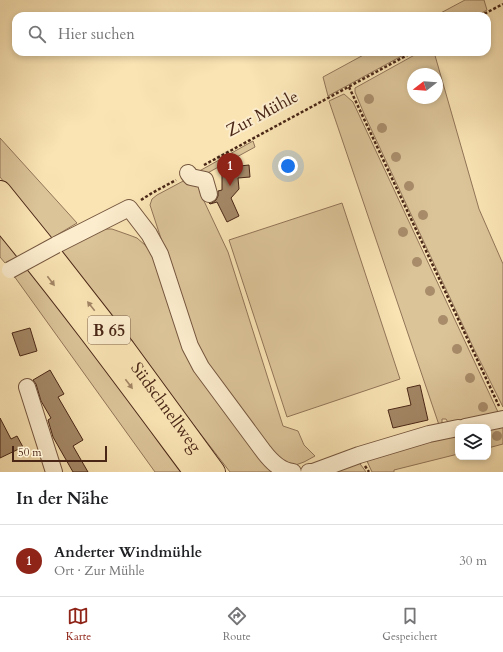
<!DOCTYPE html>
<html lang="de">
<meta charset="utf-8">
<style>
body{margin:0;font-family:Cardo,serif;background:#f6f6f6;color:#202124}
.controls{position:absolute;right:12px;bottom:12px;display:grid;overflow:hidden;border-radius:8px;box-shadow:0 2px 6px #0003}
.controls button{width:36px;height:36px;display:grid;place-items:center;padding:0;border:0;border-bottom:1px solid #e0e0e0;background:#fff;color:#202124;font:20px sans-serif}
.compass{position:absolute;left:407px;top:68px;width:36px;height:36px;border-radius:50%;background:#fff;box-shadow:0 2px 6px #0003;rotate:253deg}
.scale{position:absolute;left:12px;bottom:10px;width:95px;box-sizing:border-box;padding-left:4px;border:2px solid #492616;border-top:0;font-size:11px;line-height:14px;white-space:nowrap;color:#492616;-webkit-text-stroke:3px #fcedce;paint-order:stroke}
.you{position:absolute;left:288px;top:166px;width:14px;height:14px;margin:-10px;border:3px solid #fff;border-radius:50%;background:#1a73e8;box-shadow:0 0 0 6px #1a73e833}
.badge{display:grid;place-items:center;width:26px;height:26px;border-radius:50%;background:#8f2418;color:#fff;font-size:13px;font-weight:700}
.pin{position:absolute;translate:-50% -33px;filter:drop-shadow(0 1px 2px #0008)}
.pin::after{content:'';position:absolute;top:21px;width:14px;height:12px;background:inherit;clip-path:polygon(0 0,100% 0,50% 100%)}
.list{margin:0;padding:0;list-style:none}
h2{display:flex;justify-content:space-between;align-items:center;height:52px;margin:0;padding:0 16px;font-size:17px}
h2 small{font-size:13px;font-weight:400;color:#757577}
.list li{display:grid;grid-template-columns:26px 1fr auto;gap:12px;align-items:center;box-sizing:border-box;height:72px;padding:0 16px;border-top:1px solid #e0e0e0}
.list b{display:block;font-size:15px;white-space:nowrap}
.list p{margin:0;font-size:13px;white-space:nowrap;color:#757577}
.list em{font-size:13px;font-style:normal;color:#757577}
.icon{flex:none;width:22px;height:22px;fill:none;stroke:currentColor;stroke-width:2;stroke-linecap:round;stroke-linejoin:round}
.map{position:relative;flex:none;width:503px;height:472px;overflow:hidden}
.search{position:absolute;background:#fff;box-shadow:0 2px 6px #0003;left:12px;right:12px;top:12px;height:44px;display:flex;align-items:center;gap:10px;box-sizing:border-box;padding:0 14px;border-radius:12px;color:#757577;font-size:15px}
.sheet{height:124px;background:#fff}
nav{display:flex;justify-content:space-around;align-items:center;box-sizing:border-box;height:56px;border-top:1px solid #e0e0e0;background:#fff;font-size:11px;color:#757577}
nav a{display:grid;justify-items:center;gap:2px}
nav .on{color:#8f2418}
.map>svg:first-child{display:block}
</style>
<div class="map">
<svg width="503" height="472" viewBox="0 0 503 472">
<rect width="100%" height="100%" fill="#fae4b4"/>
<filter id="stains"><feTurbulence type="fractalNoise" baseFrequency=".005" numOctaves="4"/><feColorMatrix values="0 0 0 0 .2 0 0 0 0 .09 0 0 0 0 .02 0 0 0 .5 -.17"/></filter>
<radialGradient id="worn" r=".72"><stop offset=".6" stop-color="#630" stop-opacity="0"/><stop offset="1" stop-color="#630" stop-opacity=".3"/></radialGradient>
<g fill="#dcc499" stroke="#927558" fill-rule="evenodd">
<path d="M465 0H484L487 10 476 16H435Z"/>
<path d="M369 52H409L328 96 323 77Z"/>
<path d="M420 52H434L479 209 503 264V407L474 349 365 116 355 92V88ZM413 74H437V98H413Z"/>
<path d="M344 94 353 102 498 412 449 424 446 419H442V424L439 425 329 101Z"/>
<path d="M0 138 77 223 50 239 0 177Z"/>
<path d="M253 141 255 147 202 176 194 174Z"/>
<path d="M187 179 197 182 204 201 228 252 283 426 298 431 304 445 315 456 304 462 290 467 274 456 226 393 196 345 150 205 152 199 157 195Z"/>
<path d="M342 203 400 379 287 417 229 240Z"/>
<path d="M102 229H112L129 235 137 238 145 245 156 259 189 357 278 472H230L60 252Z"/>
<path d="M0 233 19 256 5 263 0 257Z"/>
<path d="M29 268 185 472H155L14 276Z"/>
<path d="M503 423V444L488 448V427Z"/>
<path d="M458 432V454L394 470V472H372L367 461Z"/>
<path d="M358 461 366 472H326Z"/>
</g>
<g fill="#a58968" stroke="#492616">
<path d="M238 162 240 166 249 165 250 177 238 178 239 189 231 198 239 216 227 222 217 202 210 204 209 203H212L216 200 218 196V191L222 190V174L223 173V170Z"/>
<path d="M30 328 37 351 20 356 12 333Z"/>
<path d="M50 370 64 394 58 397 83 440 73 446 88 472H73L53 437 48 420 51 418 41 401 36 384 33 380Z"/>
<path d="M420 385 428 420 393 428 388 410 411 405 407 388Z"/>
<path d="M0 418 11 439 17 436 23 447 0 458Z"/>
</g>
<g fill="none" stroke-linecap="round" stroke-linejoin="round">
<g stroke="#75563e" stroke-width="18">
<g id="minor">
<path d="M188 173 191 177 205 180 209 194"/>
<path d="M56 245 129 208 149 234 160 254 190 346 201 367 264 452C271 461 280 471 293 472"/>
<path d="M27 387 54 472"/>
<path d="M465 427 503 419"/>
<path d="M309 472H313L359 455 429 434 458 428"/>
</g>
</g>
<g stroke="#492616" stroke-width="24">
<g id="highway">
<path id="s1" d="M0 192 42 244 124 349 214 472"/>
<path d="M0 218C68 300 131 386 195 472"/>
</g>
</g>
<g stroke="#492616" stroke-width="2.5" stroke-dasharray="3 2" stroke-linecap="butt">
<path d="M480 16 503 4"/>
<path d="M349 87 499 406"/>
<path d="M204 165 413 52"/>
<path d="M141 200 152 193 176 180"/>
<path d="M365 466 369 472"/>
</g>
<use href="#minor" stroke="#fcedce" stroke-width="16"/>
<use href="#highway" stroke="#fae4b4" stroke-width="22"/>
<g stroke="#75563e" stroke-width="18" stroke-linecap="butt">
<path id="minor-bridge" d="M10 270 56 245"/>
</g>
<use href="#minor-bridge" stroke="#fcedce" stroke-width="16"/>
</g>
<g fill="#a98d6b">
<circle cx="369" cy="99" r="5"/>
<circle cx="382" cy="128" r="5"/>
<circle cx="396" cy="157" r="5"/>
<circle cx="409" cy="186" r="5"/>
<circle cx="423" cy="215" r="5"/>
<circle cx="403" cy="232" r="5"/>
<circle cx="417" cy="262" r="5"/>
<circle cx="430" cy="291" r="5"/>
<circle cx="443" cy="320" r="5"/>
<circle cx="457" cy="349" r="5"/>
<circle cx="470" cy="378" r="5"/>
<circle cx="483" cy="407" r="5"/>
<circle cx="497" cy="436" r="5"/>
</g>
<defs><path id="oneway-solid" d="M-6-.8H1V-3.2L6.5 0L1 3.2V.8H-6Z"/></defs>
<g fill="#a28565">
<use href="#oneway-solid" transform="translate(51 281) rotate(53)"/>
<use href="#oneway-solid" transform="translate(91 306) rotate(-128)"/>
<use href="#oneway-solid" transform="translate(129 384) rotate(53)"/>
</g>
<g text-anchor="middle" stroke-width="4" stroke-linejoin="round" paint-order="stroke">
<rect fill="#fcedce" stroke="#7f624d" stroke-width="1" x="88" y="316" width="42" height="28" rx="3"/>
<g font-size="16" font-weight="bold" fill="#492616">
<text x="109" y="336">B 65</text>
</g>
<g font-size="17" fill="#492616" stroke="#fcedce">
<text transform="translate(262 113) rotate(-28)" y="6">Zur Mühle</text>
<text dy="6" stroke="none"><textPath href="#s1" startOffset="272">Südschnellweg</textPath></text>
</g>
</g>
<rect width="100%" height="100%" filter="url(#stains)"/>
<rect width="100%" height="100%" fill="url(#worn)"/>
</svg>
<div class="controls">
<button><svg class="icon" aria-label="layers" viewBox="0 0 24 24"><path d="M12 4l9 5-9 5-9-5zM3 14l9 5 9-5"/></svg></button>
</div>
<svg class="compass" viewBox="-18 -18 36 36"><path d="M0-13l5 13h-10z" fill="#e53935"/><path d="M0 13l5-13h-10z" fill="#757577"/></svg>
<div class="scale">50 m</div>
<div class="you"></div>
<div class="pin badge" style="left:230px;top:186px">1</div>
<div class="search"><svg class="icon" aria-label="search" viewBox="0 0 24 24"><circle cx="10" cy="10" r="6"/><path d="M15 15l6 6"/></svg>Hier suchen</div>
</div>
<section class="sheet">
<h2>In der Nähe<small></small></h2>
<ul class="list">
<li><span class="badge">1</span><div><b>Anderter Windmühle</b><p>Ort · Zur Mühle</p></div><em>30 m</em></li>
</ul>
</section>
<nav>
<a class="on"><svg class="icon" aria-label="map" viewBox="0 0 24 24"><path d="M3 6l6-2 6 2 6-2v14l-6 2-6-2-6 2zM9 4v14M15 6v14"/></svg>Karte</a>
<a><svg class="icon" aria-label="directions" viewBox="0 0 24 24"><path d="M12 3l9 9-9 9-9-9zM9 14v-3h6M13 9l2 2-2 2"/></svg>Route</a>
<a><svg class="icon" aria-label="saved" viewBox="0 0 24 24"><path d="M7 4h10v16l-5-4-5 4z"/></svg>Gespeichert</a>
</nav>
